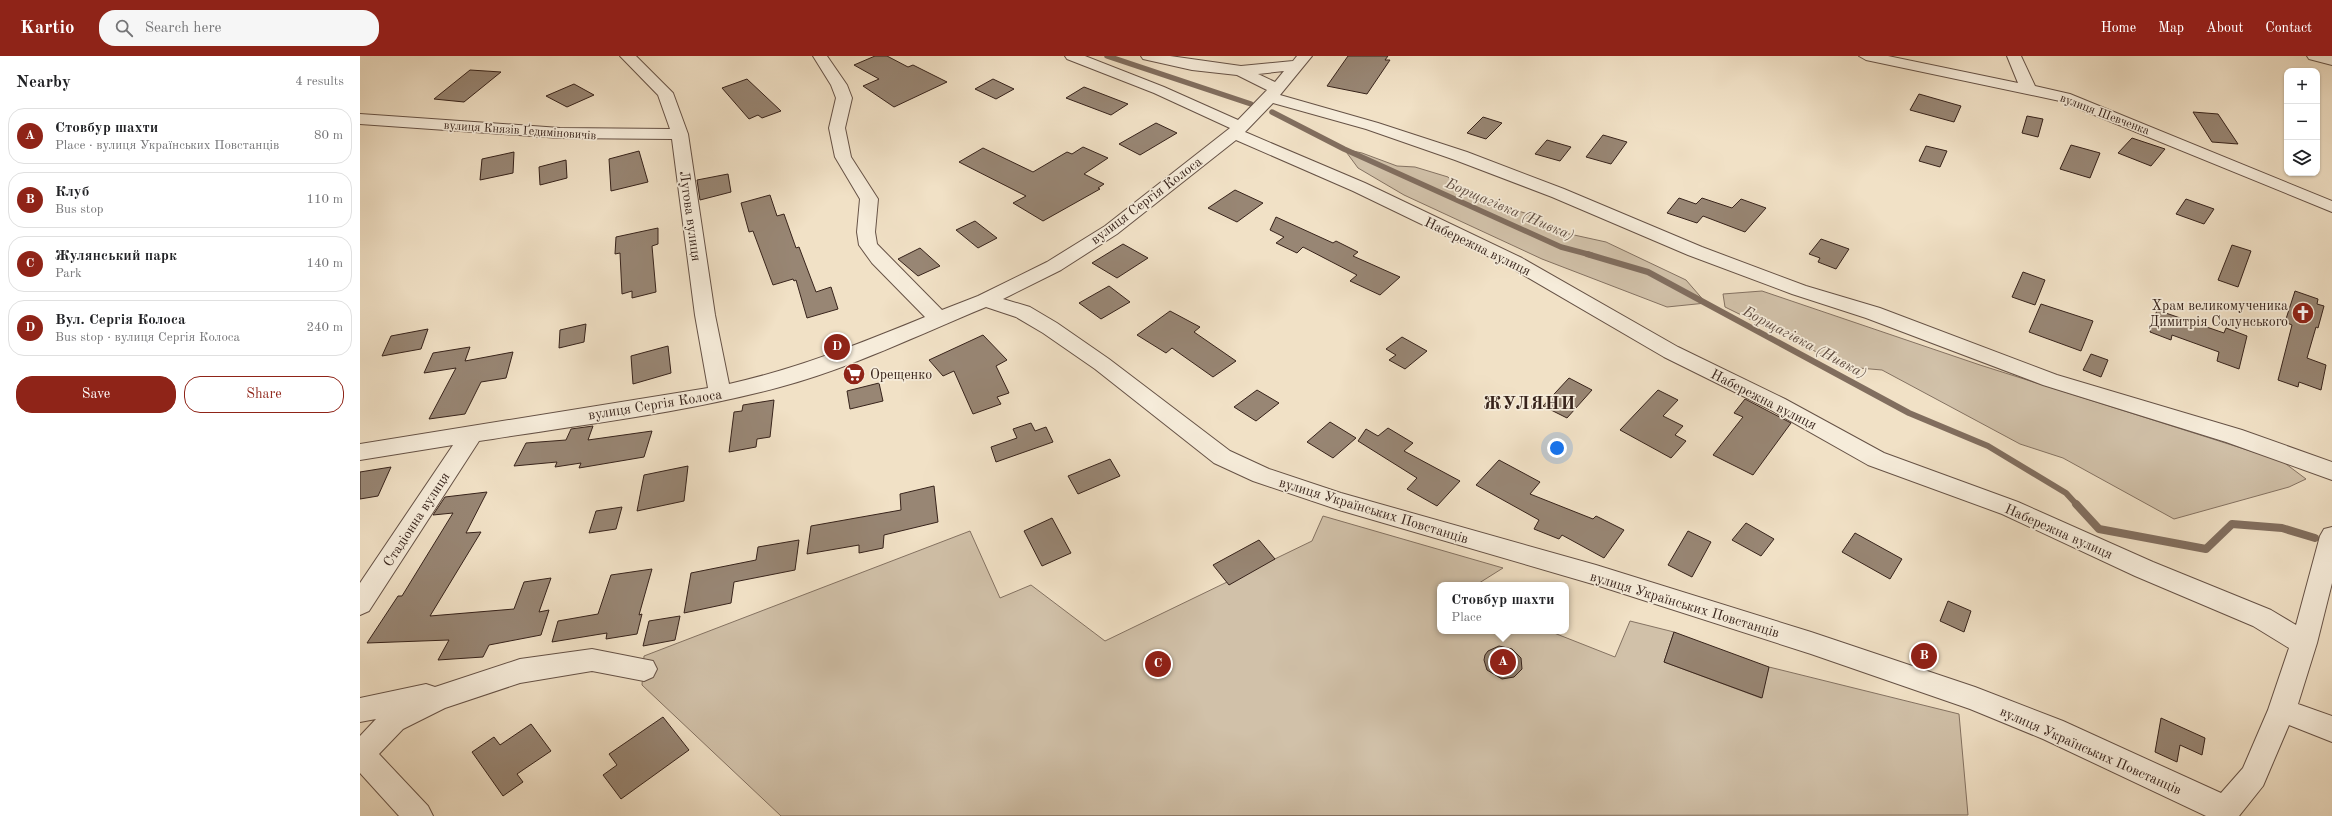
<!DOCTYPE html>
<meta charset="utf-8">
<style>
body{margin:0;font-family:"Old Standard TT",serif;background:#f6f6f6;color:#202124}
.controls{position:absolute;right:12px;top:12px;display:grid;overflow:hidden;border-radius:8px;box-shadow:0 1px 3px #0004}
.controls button{width:36px;height:36px;display:grid;place-items:center;padding:0;border:0;border-bottom:1px solid #e0e0e0;background:#fff;color:#202124;font:20px sans-serif}
.you{position:absolute;left:1197px;top:392px;width:14px;height:14px;margin:-10px;border:3px solid #fff;border-radius:50%;background:#1a73e8;box-shadow:0 0 0 6px #1a73e833}
.badge{display:grid;place-items:center;width:26px;height:26px;border-radius:50%;background:#8f2418;color:#fff;font-size:13px;font-weight:700}
.pin{position:absolute;translate:-50% -50%;border:2px solid #fff;box-shadow:0 1px 4px #0006}
.popup{position:absolute;left:1077px;top:526px;width:132px;height:52px;box-sizing:border-box;display:grid;place-content:center;border-radius:8px;background:#fff;filter:drop-shadow(0 1px 3px #0005);font-size:13px;white-space:nowrap;color:#757577}
.popup b{font-size:15px;color:#202124}
.popup::after{content:'';position:absolute;left:50%;top:100%;margin-left:-8px;border:8px solid transparent;border-top-color:#fff}
.list{margin:0;padding:0;list-style:none}
h2{display:flex;justify-content:space-between;align-items:center;height:52px;margin:0;padding:0 16px;font-size:17px}
h2 small{font-size:13px;font-weight:400;color:#757577}
.list li{display:grid;grid-template-columns:26px 1fr auto;gap:12px;align-items:center;box-sizing:border-box;height:56px;margin:0 8px 8px;padding:0 8px;border:1px solid #e0e0e0;border-radius:16px}
.list b{display:block;font-size:15px;white-space:nowrap}
.list p{margin:0;font-size:13px;white-space:nowrap;color:#757577}
.list em{font-size:13px;font-style:normal;color:#757577}
.actions{display:flex;gap:8px;padding:12px 16px}
.actions a{flex:1;padding:9px 0;border:1px solid #8f2418;border-radius:16px;text-align:center;font-size:14px;color:#8f2418}
.actions .main{background:#8f2418;color:#fff}
.icon{flex:none;width:22px;height:22px;fill:none;stroke:currentColor;stroke-width:2;stroke-linecap:round;stroke-linejoin:round}
.map{position:relative;flex:none;width:1972px;height:760px;overflow:hidden}
header{display:flex;align-items:center;gap:24px;box-sizing:border-box;height:56px;padding:0 20px;background:#8f2418;color:#fff}
header strong{font-size:19px}
nav{display:flex;gap:22px;margin-inline-start:auto;font-size:14px}
.search{width:280px;height:36px;background:#f6f6f6;display:flex;align-items:center;gap:10px;box-sizing:border-box;padding:0 14px;border-radius:16px;color:#757577;font-size:15px}
main{display:flex}
aside{flex:1;background:#fff}
.map>svg:first-child{display:block}
</style>
<header>
<strong>Kartio</strong>
<div class="search"><svg class="icon" aria-label="search" viewBox="0 0 24 24"><circle cx="10" cy="10" r="6"/><path d="M15 15l6 6"/></svg>Search here</div>
<nav><a>Home</a><a>Map</a><a>About</a><a>Contact</a></nav>
</header>
<main>
<aside>
<h2>Nearby<small>4 results</small></h2>
<ul class="list">
<li><span class="badge">A</span><div><b>Cтовбур шахти</b><p>Place · вулиця Українських Повстанців</p></div><em>80 m</em></li>
<li><span class="badge">B</span><div><b>Клуб</b><p>Bus stop</p></div><em>110 m</em></li>
<li><span class="badge">C</span><div><b>Жулянський парк</b><p>Park</p></div><em>140 m</em></li>
<li><span class="badge">D</span><div><b>Вул. Сергія Колоса</b><p>Bus stop · вулиця Сергія Колоса</p></div><em>240 m</em></li>
</ul>
<div class="actions"><a class="main">Save</a><a>Share</a></div>
</aside>
<div class="map">
<svg width="1972" height="760" viewBox="0 0 1972 760">
<rect width="100%" height="100%" fill="#f1e1c6"/>
<filter id="stains"><feTurbulence type="fractalNoise" baseFrequency=".005" numOctaves="4"/><feColorMatrix values="0 0 0 0 .2 0 0 0 0 .09 0 0 0 0 .02 0 0 0 .5 -.17"/></filter>
<radialGradient id="worn" r=".72"><stop offset=".6" stop-color="#630" stop-opacity="0"/><stop offset="1" stop-color="#630" stop-opacity=".3"/></radialGradient>
<g fill="#d1c1a9" stroke="#847262">
<path d="M984 93 1002 97 1037 110 1055 111 1088 121 1097 131 1120 143 1168 158 1205 177 1246 186 1326 224 1346 247 1307 251 1182 203 1044 139 998 112Z"/>
<path d="M1402 235 1620 309 1922 405 1946 423 1929 431 1814 463 1703 402 1660 388 1522 314 1487 311 1365 251 1363 238Z"/>
<path d="M963 460 1143 512 1116 529H1080V575H1189L1255 601 1270 565 1314 576 1304 606 1401 642 1409 611 1599 658 1608 759 421 760 282 629 284 600 610 475 640 542 671 529 745 585 952 485Z"/>
</g>
<g fill="none" stroke-linecap="round" stroke-linejoin="round">
<g stroke="#816e5f" stroke-width="5.5">
<path d="M747 0 891 48"/>
<path d="M912 56 984 93 1201 191 1231 199"/>
</g>
<path stroke="#816e5f" stroke-width="6" d="M1227 198 1288 216 1549 357 1628 390 1706 437 1717 449"/>
<path stroke="#816e5f" stroke-width="8" d="M1716 448 1739 473 1846 493 1872 468 1922 472 1955 482"/>
</g>
<g fill="#988674" stroke="#37231b">
<path d="M515 0H527L548 11 553 9 587 26 534 51 503 30 519 23 494 9Z"/>
<path d="M988 0H1028L1025 4H1030L1007 38 967 30Z"/>
<path d="M110 14 141 16 104 46 74 43Z"/>
<path d="M387 23 421 55 402 62 398 59 389 63 362 32Z"/>
<path d="M633 23 654 33 636 43 615 33Z"/>
<path d="M214 28 234 39 207 51 186 40Z"/>
<path d="M724 31 768 48 751 59 706 42Z"/>
<path d="M1559 38 1601 50 1594 66 1550 54Z"/>
<path d="M1833 56 1858 58 1878 88 1852 86Z"/>
<path d="M1667 60 1683 63 1678 81 1662 77Z"/>
<path d="M1123 61 1142 67 1126 83 1107 77Z"/>
<path d="M796 67 817 77 780 99 759 88Z"/>
<path d="M1243 79 1267 86 1251 108 1226 101Z"/>
<path d="M1772 82 1805 93 1791 110 1758 97Z"/>
<path d="M1187 84 1211 91 1200 105 1175 98Z"/>
<path d="M1711 89 1740 97 1730 122 1700 113Z"/>
<path d="M1566 90 1587 95 1580 111 1559 105Z"/>
<path d="M723 91 748 102 724 118 744 128 738 132 740 133 683 165 653 147 666 140 599 106 623 92 673 116 707 96 712 98Z"/>
<path d="M279 95 288 126 251 135 249 103Z"/>
<path d="M154 96 153 117 120 124 122 103Z"/>
<path d="M206 104 207 122 180 129 179 111Z"/>
<path d="M368 118 371 136 340 144 337 124Z"/>
<path d="M875 134 903 147 877 166 848 152Z"/>
<path d="M410 139 417 160 424 158 436 192 439 191 456 236 471 231 478 253 447 262 436 224 434 225 433 223 413 229 393 175 389 176 381 147Z"/>
<path d="M1319 142 1336 148 1342 142 1372 152 1381 143 1406 152 1385 176 1343 160 1337 167 1307 157Z"/>
<path d="M1826 143 1854 153 1844 168 1816 158Z"/>
<path d="M916 161 973 187 976 185 998 196 993 200 1040 221 1020 239 990 225 997 219 943 191 937 197 916 187 924 181 910 174Z"/>
<path d="M615 165 637 182 618 192 596 174Z"/>
<path d="M298 172V188L292 190 296 236 272 242V235L262 238 260 197 255 198 256 181Z"/>
<path d="M1461 183 1489 193 1476 213 1458 206 1460 202 1449 198Z"/>
<path d="M763 188 788 202 757 222 732 207Z"/>
<path d="M1872 189 1891 195 1878 231 1858 224Z"/>
<path d="M560 192 580 210 558 220 538 203Z"/>
<path d="M1663 216 1685 224 1675 249 1652 241Z"/>
<path d="M749 230 770 246 741 263 719 247Z"/>
<path d="M1935 235 1958 243 1957 248 1964 250 1958 272 1956 271 1947 302 1966 309 1961 334 1939 326 1938 331 1918 324 1932 269 1925 266Z"/>
<path d="M1681 248 1733 265 1721 295 1669 276Z"/>
<path d="M1797 254 1864 277 1866 272 1887 280 1879 313 1857 305 1859 296 1812 279 1811 284 1790 276Z"/>
<path d="M810 255 840 271 834 276 876 305 853 321 812 292 806 297 777 279Z"/>
<path d="M226 268 224 286 199 292 200 274Z"/>
<path d="M68 273 61 293 22 300 31 280Z"/>
<path d="M623 279 647 304 636 310 649 337 637 341 641 348 613 358 594 315 583 320 569 304Z"/>
<path d="M1042 281 1067 295 1045 313 1029 304 1036 299 1026 293Z"/>
<path d="M308 290 311 317 273 328 271 300Z"/>
<path d="M110 291 105 305 153 296 146 322 121 326 105 358 69 363 96 312 64 317 73 297Z"/>
<path d="M1731 298 1748 304 1741 321 1723 314Z"/>
<path d="M1209 322 1232 334 1207 362 1183 350Z"/>
<path d="M519 327 523 345 490 353 487 335Z"/>
<path d="M897 334 919 347 896 365 874 351Z"/>
<path d="M1298 334 1318 344 1303 360 1323 370 1315 379 1326 385 1311 402 1260 374Z"/>
<path d="M1385 343 1431 367 1393 419 1353 399 1383 361 1374 357Z"/>
<path d="M414 344 410 381 397 383 396 391 369 396 374 356 382 355 383 349Z"/>
<path d="M970 366 996 382 973 402 947 386Z"/>
<path d="M671 367 675 375 686 371 693 386 636 406 631 391 657 382 653 373Z"/>
<path d="M233 370 228 384 292 375 284 401 219 412 221 407 195 411 197 406 154 410 166 387 206 384 211 373Z"/>
<path d="M1028 372 1053 387 1044 395 1100 425 1077 450 1047 433 1057 422 998 385 1006 373 1018 380Z"/>
<path d="M750 403 760 420 718 438 708 420Z"/>
<path d="M1139 404 1180 426 1170 438 1233 463 1236 460 1264 474 1244 502 1202 479 1199 483 1174 473 1179 464 1116 429Z"/>
<path d="M328 410 324 445 277 455 284 419Z"/>
<path d="M31 411 18 440 0 443V416Z"/>
<path d="M574 430 578 466 524 479 523 492 499 497V489L447 498 451 470 541 454 540 438Z"/>
<path d="M127 436 106 477 121 476 70 560 154 553 164 526 191 522 179 556 189 554 181 579 129 589 123 601 78 604 89 584 7 587 38 540H42L93 457 73 459 85 441Z"/>
<path d="M262 451 256 473 229 477 236 455Z"/>
<path d="M692 462 711 497 682 510 664 475Z"/>
<path d="M1386 467 1414 483 1401 500 1372 484Z"/>
<path d="M1328 475 1351 486 1332 521 1308 509Z"/>
<path d="M1495 477 1542 503 1530 523 1482 496Z"/>
<path d="M439 484 435 514 374 526 371 547 324 557 331 517 396 504 398 491Z"/>
<path d="M899 484 915 503 869 529 853 509Z"/>
<path d="M292 513 279 559 282 558 277 578 246 583 247 577 192 586 198 565 238 558 251 519Z"/>
<path d="M1588 545 1611 555 1604 576 1580 565Z"/>
<path d="M320 560 315 584 283 590 289 565Z"/>
<path d="M1314 576 1409 611 1402 642 1304 606Z"/>
<path d="M1139 590 1152 593 1161 602 1162 613 1154 621 1142 623 1127 614 1124 604 1125 599 1128 595Z"/>
<path d="M303 661 329 694 261 743 243 719 257 709 249 698Z"/>
<path d="M1801 662 1845 682 1842 699 1820 689 1817 706 1795 696Z"/>
<path d="M171 668 191 695 157 718 163 726 143 740 112 696 134 681 140 689Z"/>
</g>
<g fill="none" stroke-linecap="round" stroke-linejoin="round">
<g stroke="#665246" stroke-width="2">
<g id="minor">
<path d="M260 0H276L313 37 328 78 355 259 369 328C439 312 499 288 565 261L512 207 499 189 497 176 500 143 475 101 469 72 476 42 471 29 453 0H467L487 29 492 42 485 72 491 101 518 143 515 176 517 188 582 254 618 240 687 206 745 170 870 72 794 37 707 3 705 0H725L804 31 878 64 907 34 877 19 832 14 783 3 781 0H810L881 10 933 5 937 0H952L920 39 1018 67 1107 96 1204 133 1342 191 1446 230 1520 252 1697 319 1882 374 1972 406V424L1866 386 1683 329 1506 262 1432 238 1328 199 1192 141 1095 104 1006 73 913 47 885 76 1005 127 1162 202 1318 291 1425 343 1524 397 1658 446 1793 506 1911 554 1936 569 1960 480 1964 473 1972 471V527L1957 587 1938 648 1972 660V686L1929 669 1903 730 1879 760H1846L1683 683 1610 653 1451 598 1236 529 979 454 893 425 854 407 735 313 683 277 656 261 626 251C558 279 491 312 420 331 324 357 218 369 119 385L9 555 0 559V527L93 389 0 404V388L348 332 335 259 312 83 200 82 0 68V58L200 72 310 73 298 39ZM924 15 915 26 898 18ZM876 84 993 135 1148 210 1304 301 1409 353 1508 409 1642 458 1775 520 1893 570 1929 592 1908 654 1883 712 1861 737 1703 665 1615 631 1451 576 1236 509 981 437 909 413 870 395 749 303 697 267 670 251 643 243 701 214 757 178Z"/>
<path d="M1499 0H1528L1658 27 1647 0H1661L1675 30 1710 38 1972 145V156L1700 45 1506 4Z"/>
<path d="M1947 0H1972V9L1949 3Z"/>
<path d="M232 593 293 605 297 613 293 621 284 625 232 615 160 627 85 652 43 673 19 698 68 750 73 760H39L0 717V680L16 663 0 666V642L66 628 75 631 160 603Z"/>
</g>
</g>
<use href="#minor" fill="#f6ecda" fill-rule="evenodd"/>
</g>
<defs>
<g id="church-disc" transform="scale(1.15)"><circle r="9.5" fill="#8f2418" stroke="#f6ecda"/><path d="M-1.2-6h2.4v3.5h3.3v2.4h-3.3V6h-2.4V-.1h-3.3v-2.4h3.3Z" fill="#fff"/></g>
<g id="supermarket-disc" transform="scale(1.15)"><circle r="9.5" fill="#8f2418" stroke="#f6ecda"/><path d="M-6-5.5h2.5l.6 2H6L4.5 2H-2.5L-4.4-4H-6ZM-1.5 3.2a1.3 1.3 0 1 0 .1 0ZM3 3.2a1.3 1.3 0 1 0 .1 0Z" fill="#fff"/></g>
</defs>
<g fill-rule="evenodd">
<use href="#church-disc" x="1943" y="257"/>
<use href="#supermarket-disc" x="494" y="318"/>
</g>
<g text-anchor="middle" stroke-width="3.5" stroke-linejoin="round" paint-order="stroke">
<g font-size="12" fill="#37231b" stroke="#f6ecda">
<text transform="translate(1745 58) rotate(21)" y="4">вулиця Шевченка</text>
<text transform="translate(160 74) rotate(4)" y="4">вулиця Князів Ґедиміновичів</text>
</g>
<g font-size="14" fill="#37231b" stroke="#f6ecda">
<text transform="translate(786 144) rotate(-37)" y="5">вулиця Сергія Колоса</text>
<text transform="translate(331 160) rotate(82)" y="5">Лугова вулиця</text>
<text transform="translate(1118 190) rotate(26)" y="5">Набережна вулиця</text>
<text transform="translate(1404 343) rotate(27)" y="5">Набережна вулиця</text>
<text transform="translate(295 348) rotate(-9)" y="5">вулиця Сергія Колоса</text>
<text transform="translate(1014 454) rotate(17)" y="5">вулиця Українських Повстанців</text>
<text transform="translate(56 463) rotate(-57)" y="5">Стадіонна вулиця</text>
<text transform="translate(1699 475) rotate(24)" y="5">Набережна вулиця</text>
<text transform="translate(1325 548) rotate(17)" y="5">вулиця Українських Повстанців</text>
<text transform="translate(1731 694) rotate(24)" y="5">вулиця Українських Повстанців</text>
</g>
<g font-size="14" fill="#37231b" stroke="#f6ecda" text-anchor="end">
<text x="1928" y="254">Храм великомученика<tspan x="1928" dy="16">Димитрія Солунського</tspan></text>
<text x="510" y="323" text-anchor="start">Орещенко</text>
</g>
<g font-size="15" font-style="italic" fill="#624f43" stroke="#f6ecda">
<text transform="translate(1150 153) rotate(23)" y="5">Борщагівка (Нивка)</text>
<text transform="translate(1445 286) rotate(28)" y="5">Борщагівка (Нивка)</text>
</g>
<g font-size="18" font-weight="bold" letter-spacing="1" fill="#37231b" stroke="#f6ecda">
<text x="1170" y="353">ЖУЛЯНИ</text>
</g>
</g>
<rect width="100%" height="100%" filter="url(#stains)"/>
<rect width="100%" height="100%" fill="url(#worn)"/>
</svg>
<div class="controls">
<button>+</button>
<button>−</button>
<button><svg class="icon" aria-label="layers" viewBox="0 0 24 24"><path d="M12 4l9 5-9 5-9-5zM3 14l9 5 9-5"/></svg></button>
</div>
<div class="you"></div>
<div class="pin badge" style="left:1143px;top:606px">A</div>
<div class="popup"><b>Cтовбур шахти</b>Place</div>
<div class="pin badge" style="left:1564px;top:600px">B</div>
<div class="pin badge" style="left:798px;top:608px">C</div>
<div class="pin badge" style="left:477px;top:291px">D</div>
</div>
</main>
